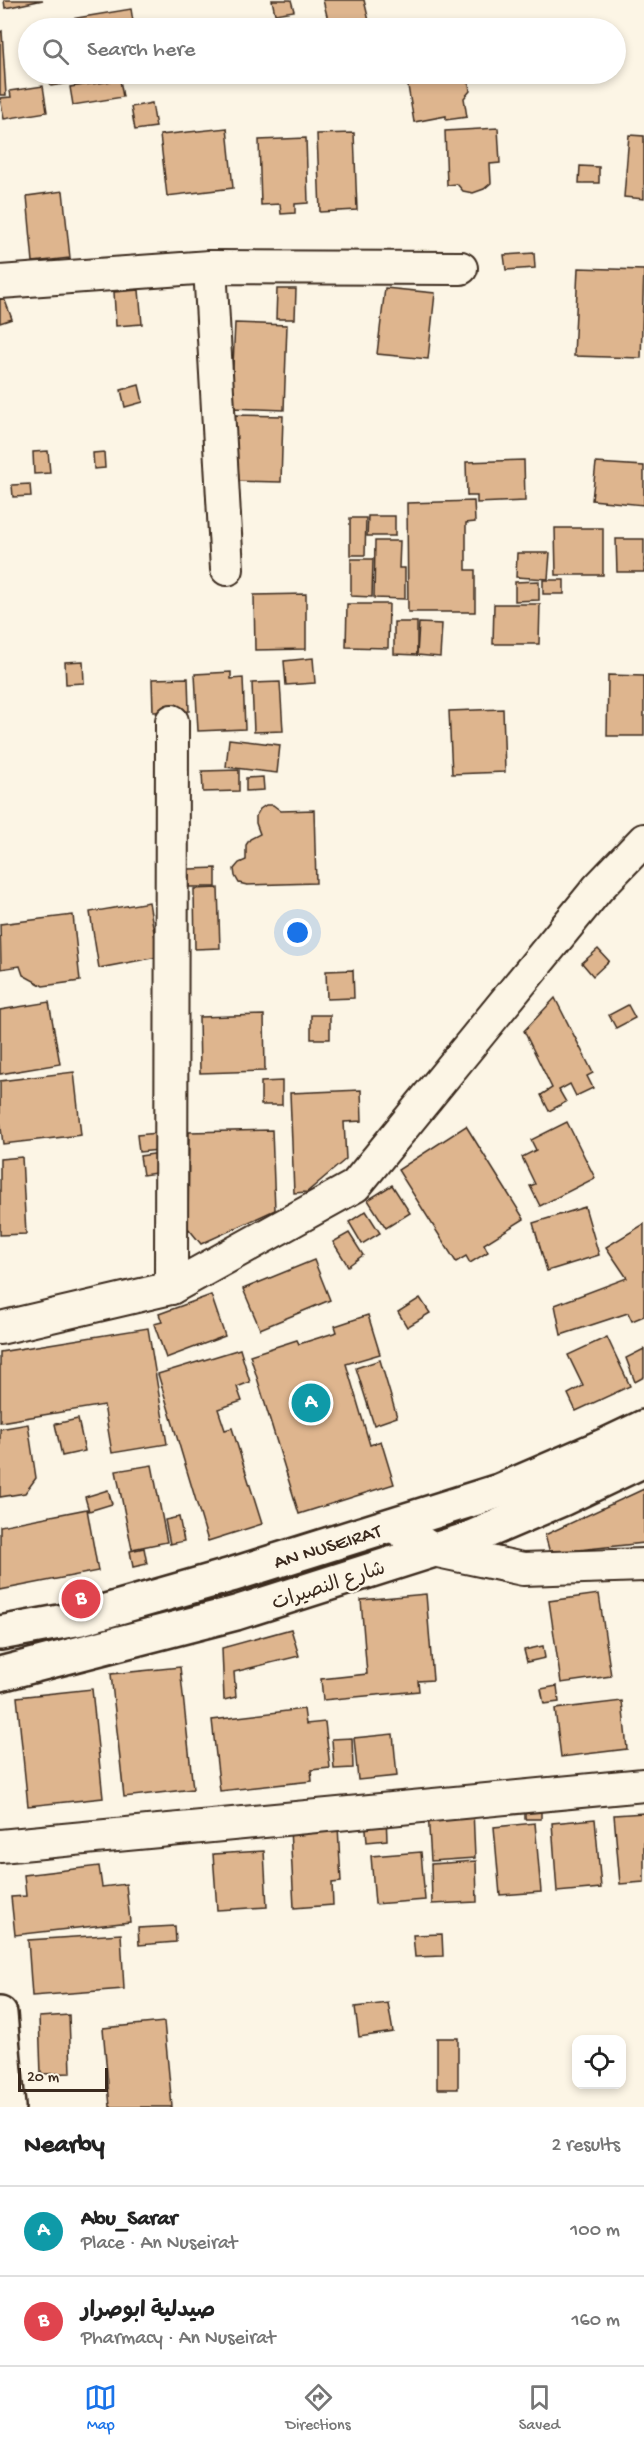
<!DOCTYPE html>
<meta charset="utf-8">
<style>
body{margin:0;font-family:"Gochi Hand","Playpen Sans Arabic",sans-serif;background:#f2f2f2;color:#222}
.controls{position:absolute;right:18px;bottom:18px;display:grid;overflow:hidden;border-radius:12px;box-shadow:0 3px 9px #0003}
.controls button{width:54px;height:54px;display:grid;place-items:center;padding:0;border:0;border-bottom:2px solid #e0e0e0;background:#fff;color:#222;font:30px sans-serif}
.scale{position:absolute;left:18px;bottom:15px;width:90px;box-sizing:border-box;padding-left:6px;border:3px solid #3b2a1e;border-top:0;font-size:16px;line-height:21px;white-space:nowrap;color:#3b2a1e;-webkit-text-stroke:4px #fcf5e5;paint-order:stroke}
.you{position:absolute;left:298px;top:933px;width:21px;height:21px;margin:-15px;border:4px solid #fff;border-radius:50%;background:#1a73e8;box-shadow:0 0 0 9px #1a73e833}
.badge{display:grid;place-items:center;width:39px;height:39px;border-radius:50%;background:#1a73e8;color:#fff;font-size:20px;font-weight:700}
.pin{position:absolute;translate:-50% -50%;border:3px solid #fff;box-shadow:0 2px 6px #0006}
.list{margin:0;padding:0;list-style:none}
h2{display:flex;justify-content:space-between;align-items:center;height:78px;margin:0;padding:0 24px;font-size:26px}
h2 small{font-size:20px;font-weight:400;color:#767676}
.list li{display:grid;grid-template-columns:39px 1fr auto;gap:18px;align-items:center;box-sizing:border-box;height:90px;padding:0 24px;border-top:2px solid #e0e0e0}
.list b{display:block;font-size:22px;white-space:nowrap}
.list p{margin:0;font-size:20px;white-space:nowrap;color:#767676}
.list em{font-size:20px;font-style:normal;color:#767676}
.icon{flex:none;width:33px;height:33px;fill:none;stroke:currentColor;stroke-width:2;stroke-linecap:round;stroke-linejoin:round}
.map{position:relative;flex:none;width:644px;height:2107px;overflow:hidden}
.search{position:absolute;background:#fff;box-shadow:0 3px 9px #0003;left:18px;right:18px;top:18px;height:66px;display:flex;align-items:center;gap:15px;box-sizing:border-box;padding:0 21px;border-radius:33px;color:#767676;font-size:22px}
.sheet{height:258px;background:#fff}
nav{display:flex;justify-content:space-around;align-items:center;box-sizing:border-box;height:84px;border-top:2px solid #e0e0e0;background:#fff;font-size:16px;color:#767676}
nav a{display:grid;justify-items:center;gap:3px}
nav .on{color:#1a73e8}
.map>svg:first-child{display:block}
</style>
<div class="map">
<svg width="644" height="2107" viewBox="0 0 644 2107">
<rect width="100%" height="100%" fill="#fcf5e5"/>
<filter id="ink" filterUnits="userSpaceOnUse"><feTurbulence type="fractalNoise" baseFrequency=".0167" numOctaves="2"/><feDisplacementMap in="SourceGraphic" scale="12" xChannelSelector="R" yChannelSelector="G"/><feConvolveMatrix kernelMatrix="1 2 1 2 8 2 1 2 1" color-interpolation-filters="sRGB"/></filter>
<g filter="url(#ink)">
<g fill="#deb58e" stroke="#3b2a1e" stroke-width="1.5">
<path d="M4 0H43L5 8Z"/>
<path d="M272 0H291L294 11 275 14Z"/>
<path d="M323 0H364L369 21 330 28Z"/>
<path d="M131 9 134 28H41V24Z"/>
<path d="M2 31 6 95H0V32Z"/>
<path d="M48 74H131L51 86Z"/>
<path d="M406 74H460L461 79 469 84 470 91 464 98 467 117 446 120V116L414 122Z"/>
<path d="M120 80 123 97 73 105 70 87Z"/>
<path d="M43 86 47 112 4 119 0 98 11 97 10 91Z"/>
<path d="M152 103 156 127 135 130 131 107Z"/>
<path d="M227 128 233 188 167 196 160 135Z"/>
<path d="M498 128 500 163 490 164 491 183 484 189 473 193 463 191 457 184 447 185 445 131Z"/>
<path d="M354 133 357 210 320 212 317 134Z"/>
<path d="M629 135 644 136V199L624 197Z"/>
<path d="M306 138 308 203 295 204V213L281 214 280 204 261 205 259 140Z"/>
<path d="M580 166 599 167V183H579Z"/>
<path d="M63 191 70 258 33 262 27 196Z"/>
<path d="M534 253 535 268 506 270 504 255Z"/>
<path d="M578 268 644 270 641 358 574 356Z"/>
<path d="M385 288 435 293 428 359 377 354Z"/>
<path d="M277 289H296L295 319H276Z"/>
<path d="M139 290 142 324 116 326 114 292Z"/>
<path d="M4 298 12 319 0 323V299Z"/>
<path d="M235 323 287 325 284 410 231 408Z"/>
<path d="M139 385 143 402 125 407 121 390Z"/>
<path d="M232 415 283 416 281 482 230 481Z"/>
<path d="M48 451 50 473 34 474 33 452Z"/>
<path d="M104 452 105 468 94 469 93 453Z"/>
<path d="M524 460 525 501 477 503V496H467L466 462Z"/>
<path d="M596 463 644 466V505L592 500Z"/>
<path d="M30 484 31 496 13 497 12 485Z"/>
<path d="M474 501 475 522 466 523V570H475V612H408L407 503Z"/>
<path d="M368 516H395V536H367Z"/>
<path d="M350 518H366L365 555H350Z"/>
<path d="M555 528H603V575H556Z"/>
<path d="M616 539H644V572H617Z"/>
<path d="M375 541H400L399 568H405V599L374 598Z"/>
<path d="M517 553H550L548 579 516 577Z"/>
<path d="M351 559H373L372 597 351 596Z"/>
<rect x="543" y="580" width="21" height="14"/>
<path d="M539 581V600L515 601V582Z"/>
<path d="M306 594V649L255 650 254 595Z"/>
<path d="M347 604H389L388 648 346 647Z"/>
<path d="M494 604H540L539 644H493Z"/>
<path d="M394 622H417V655L394 654Z"/>
<path d="M419 623 442 624 440 657 417 655Z"/>
<path d="M313 658 315 683 286 685 284 661Z"/>
<path d="M83 661 84 683 66 684 65 662Z"/>
<path d="M231 672V679L243 678 245 729 198 731 195 674Z"/>
<path d="M608 675 644 676V736H607Z"/>
<path d="M188 678 189 711 153 712 152 679Z"/>
<path d="M280 682 283 731 254 732 252 683Z"/>
<path d="M503 709 505 772 452 774 449 711Z"/>
<path d="M229 739 280 745 277 773 226 767Z"/>
<path d="M239 770V791L203 792 202 771Z"/>
<path d="M263 777 264 790 246 791V778Z"/>
<path d="M266 805H273L281 811 314 810 316 883 247 885 239 883 235 876 234 869 239 863 246 860V845L250 839 260 834 256 823V816L260 809Z"/>
<path d="M216 868V887H189V869Z"/>
<path d="M218 888 220 948 195 949 194 889Z"/>
<path d="M149 902 158 957 99 968 90 912Z"/>
<path d="M73 915 80 981 43 986 23 975 20 966 1 969 0 924Z"/>
<path d="M598 949 609 961 593 976 582 963Z"/>
<path d="M353 970 354 998 327 999 326 971Z"/>
<path d="M555 998 593 1073 587 1076 593 1088 576 1096 570 1084 559 1090 566 1102 549 1111 541 1095 552 1088 524 1031Z"/>
<path d="M49 1002 60 1064 0 1074V1010Z"/>
<path d="M628 1005 635 1018 616 1028 609 1015Z"/>
<path d="M264 1015 265 1071 200 1073 199 1017Z"/>
<rect x="311" y="1015" width="19" height="24"/>
<path d="M74 1072 81 1135 3 1144 0 1120V1081Z"/>
<path d="M282 1081V1105H261V1082Z"/>
<path d="M361 1090 362 1121 344 1122 346 1159 307 1192 294 1193 290 1093Z"/>
<path d="M567 1122 595 1178 540 1206 530 1186 535 1184 522 1157 536 1150 531 1140Z"/>
<path d="M466 1126 524 1219 484 1244 488 1252 470 1263 466 1256 456 1262 398 1170Z"/>
<path d="M272 1130 275 1210 201 1244 188 1228 189 1132Z"/>
<path d="M158 1133 159 1150 139 1152 137 1135Z"/>
<path d="M160 1153 162 1172 143 1175 140 1156Z"/>
<path d="M22 1157 26 1234 0 1235V1159Z"/>
<path d="M392 1185 410 1213 386 1228 368 1200Z"/>
<path d="M585 1207 599 1255 547 1271 533 1223Z"/>
<path d="M366 1211 380 1233 362 1244 349 1222Z"/>
<path d="M644 1224V1316L632 1321 628 1313 561 1335 555 1305 627 1278 606 1247Z"/>
<path d="M349 1233 363 1255 348 1266 333 1242Z"/>
<path d="M314 1260 330 1300 260 1329 243 1289Z"/>
<path d="M211 1295 225 1336 166 1358 154 1324 162 1322 159 1314Z"/>
<path d="M420 1298 430 1313 407 1327 398 1312Z"/>
<path d="M368 1315 380 1354 346 1364 370 1445 381 1441 394 1484 299 1514 250 1355 297 1340 299 1344 337 1332 335 1326Z"/>
<path d="M148 1328 167 1444 112 1453 104 1405 0 1422V1352Z"/>
<path d="M607 1337 630 1386 576 1411 568 1394 583 1386 568 1355Z"/>
<path d="M240 1349 250 1382 237 1387 242 1401 218 1409 225 1430 232 1428 262 1524 208 1541 158 1374Z"/>
<path d="M644 1349V1377L635 1382 626 1358Z"/>
<path d="M380 1360 397 1417 374 1425 356 1368Z"/>
<path d="M78 1419 85 1451 62 1456 55 1424Z"/>
<path d="M28 1424 36 1478 25 1493 0 1497V1429Z"/>
<path d="M152 1465 167 1542 132 1549 116 1471Z"/>
<path d="M644 1489V1543L550 1553 545 1535Z"/>
<path d="M108 1490 112 1504 89 1511 85 1497Z"/>
<path d="M87 1509 98 1571 0 1590V1526Z"/>
<path d="M179 1517 184 1541 170 1544 165 1520Z"/>
<path d="M144 1548 147 1564 133 1567 130 1551Z"/>
<path d="M426 1594 433 1680 418 1681 419 1691 323 1700 321 1679 367 1674 361 1600Z"/>
<path d="M599 1594 611 1676 561 1683 549 1601Z"/>
<path d="M291 1629 299 1656 234 1672 236 1697 224 1700 222 1648Z"/>
<path d="M543 1646 545 1658 527 1662 524 1650Z"/>
<path d="M180 1667 193 1789 124 1797 111 1674Z"/>
<path d="M557 1686 559 1702 544 1704 541 1689Z"/>
<path d="M92 1689 103 1798 28 1806 17 1697Z"/>
<path d="M622 1701 627 1749 561 1757 555 1709Z"/>
<path d="M304 1709 306 1724 325 1722 330 1768 311 1770 312 1781 220 1791 212 1720Z"/>
<path d="M393 1734 397 1776 358 1780 354 1738Z"/>
<path d="M352 1738 353 1768 334 1769 332 1739Z"/>
<rect x="525" y="1802" width="16" height="17"/>
<path d="M473 1809 475 1858 431 1861 428 1812Z"/>
<path d="M644 1813V1882L620 1884 614 1815Z"/>
<path d="M386 1815 387 1840 367 1842 365 1817Z"/>
<path d="M595 1819 601 1888 557 1892 552 1823Z"/>
<path d="M535 1823 541 1892 500 1895 494 1827Z"/>
<path d="M338 1826 341 1882 332 1883 333 1905 294 1908 290 1828Z"/>
<path d="M264 1851 267 1907 217 1910 213 1854Z"/>
<path d="M421 1852 425 1900 375 1904 371 1856Z"/>
<path d="M476 1861 477 1902 432 1904 431 1864Z"/>
<path d="M99 1866 102 1887 126 1884 130 1922 15 1935 11 1897 26 1896 24 1875Z"/>
<path d="M175 1926 176 1942 139 1945 138 1928Z"/>
<path d="M121 1934 124 1989 32 1996 28 1940Z"/>
<path d="M442 1934 443 1956 415 1957 413 1935Z"/>
<path d="M388 2003 393 2032 359 2037 355 2007Z"/>
<path d="M69 2015 71 2073 41 2074 39 2017Z"/>
<path d="M164 2022 172 2107H110L103 2028Z"/>
<rect x="437" y="2038" width="21" height="51"/>
</g>
<g fill="none" stroke-linecap="round" stroke-linejoin="round">
<g stroke="#3b2a1e" stroke-width="36">
<g id="minor">
<path d="M210 267 227 569"/>
<path d="M0 282 210 267 461 268"/>
<path d="M171 1288 172 721"/>
<path d="M0 1328 171 1288 355 1186 598 888 644 840"/>
<path d="M392 1525 433 1550 523 1569 644 1565"/>
<path d="M0 1846 644 1785"/>
</g>
</g>
<g stroke="#3b2a1e" stroke-width="38">
<path id="tertiary" d="M0 2014 8 2107"/>
</g>
<g stroke="#3b2a1e" stroke-width="38">
<g id="secondary">
<path d="M0 1633 81 1618 231 1575 499 1491 606 1445 644 1427"/>
<path d="M0 1674 236 1613 466 1540 562 1499 644 1460"/>
</g>
</g>
<use href="#minor" stroke="#fcf5e5" stroke-width="32"/>
<use href="#tertiary" stroke="#fcf5e5" stroke-width="33"/>
<use href="#secondary" stroke="#fcf5e5" stroke-width="33"/>
</g>
</g>
<g text-anchor="middle" stroke-width="4.5" stroke-linejoin="round" paint-order="stroke">
<g font-size="20" fill="#3b2a1e" stroke="#fcf5e5">
<text transform="translate(327 1545) rotate(-17)" y="7">AN NUSEIRAT</text>
<text transform="translate(328 1584) rotate(-18)" y="7">شارع النصيرات</text>
</g>
</g>
</svg>
<div class="controls">
<button><svg class="icon" aria-label="locate" viewBox="0 0 24 24"><circle cx="12" cy="12" r="6"/><path d="M12 2v4M12 18v4M2 12h4M18 12h4"/></svg></button>
</div>
<div class="scale">20 m</div>
<div class="you"></div>
<div class="pin badge" style="left:311px;top:1403px;background:#0f9aa8">A</div>
<div class="pin badge" style="left:81px;top:1599px;background:#e0444e">B</div>
<div class="search"><svg class="icon" aria-label="search" viewBox="0 0 24 24"><circle cx="10" cy="10" r="6"/><path d="M15 15l6 6"/></svg>Search here</div>
</div>
<section class="sheet">
<h2>Nearby<small>2 results</small></h2>
<ul class="list">
<li><span class="badge" style="background:#0f9aa8">A</span><div><b>Abu_Sarar</b><p>Place · An Nuseirat</p></div><em>100 m</em></li>
<li><span class="badge" style="background:#e0444e">B</span><div><b>صيدلية ابوصرار</b><p>Pharmacy · An Nuseirat</p></div><em>160 m</em></li>
</ul>
</section>
<nav>
<a class="on"><svg class="icon" aria-label="map" viewBox="0 0 24 24"><path d="M3 6l6-2 6 2 6-2v14l-6 2-6-2-6 2zM9 4v14M15 6v14"/></svg>Map</a>
<a><svg class="icon" aria-label="directions" viewBox="0 0 24 24"><path d="M12 3l9 9-9 9-9-9zM9 14v-3h6M13 9l2 2-2 2"/></svg>Directions</a>
<a><svg class="icon" aria-label="saved" viewBox="0 0 24 24"><path d="M7 4h10v16l-5-4-5 4z"/></svg>Saved</a>
</nav>
